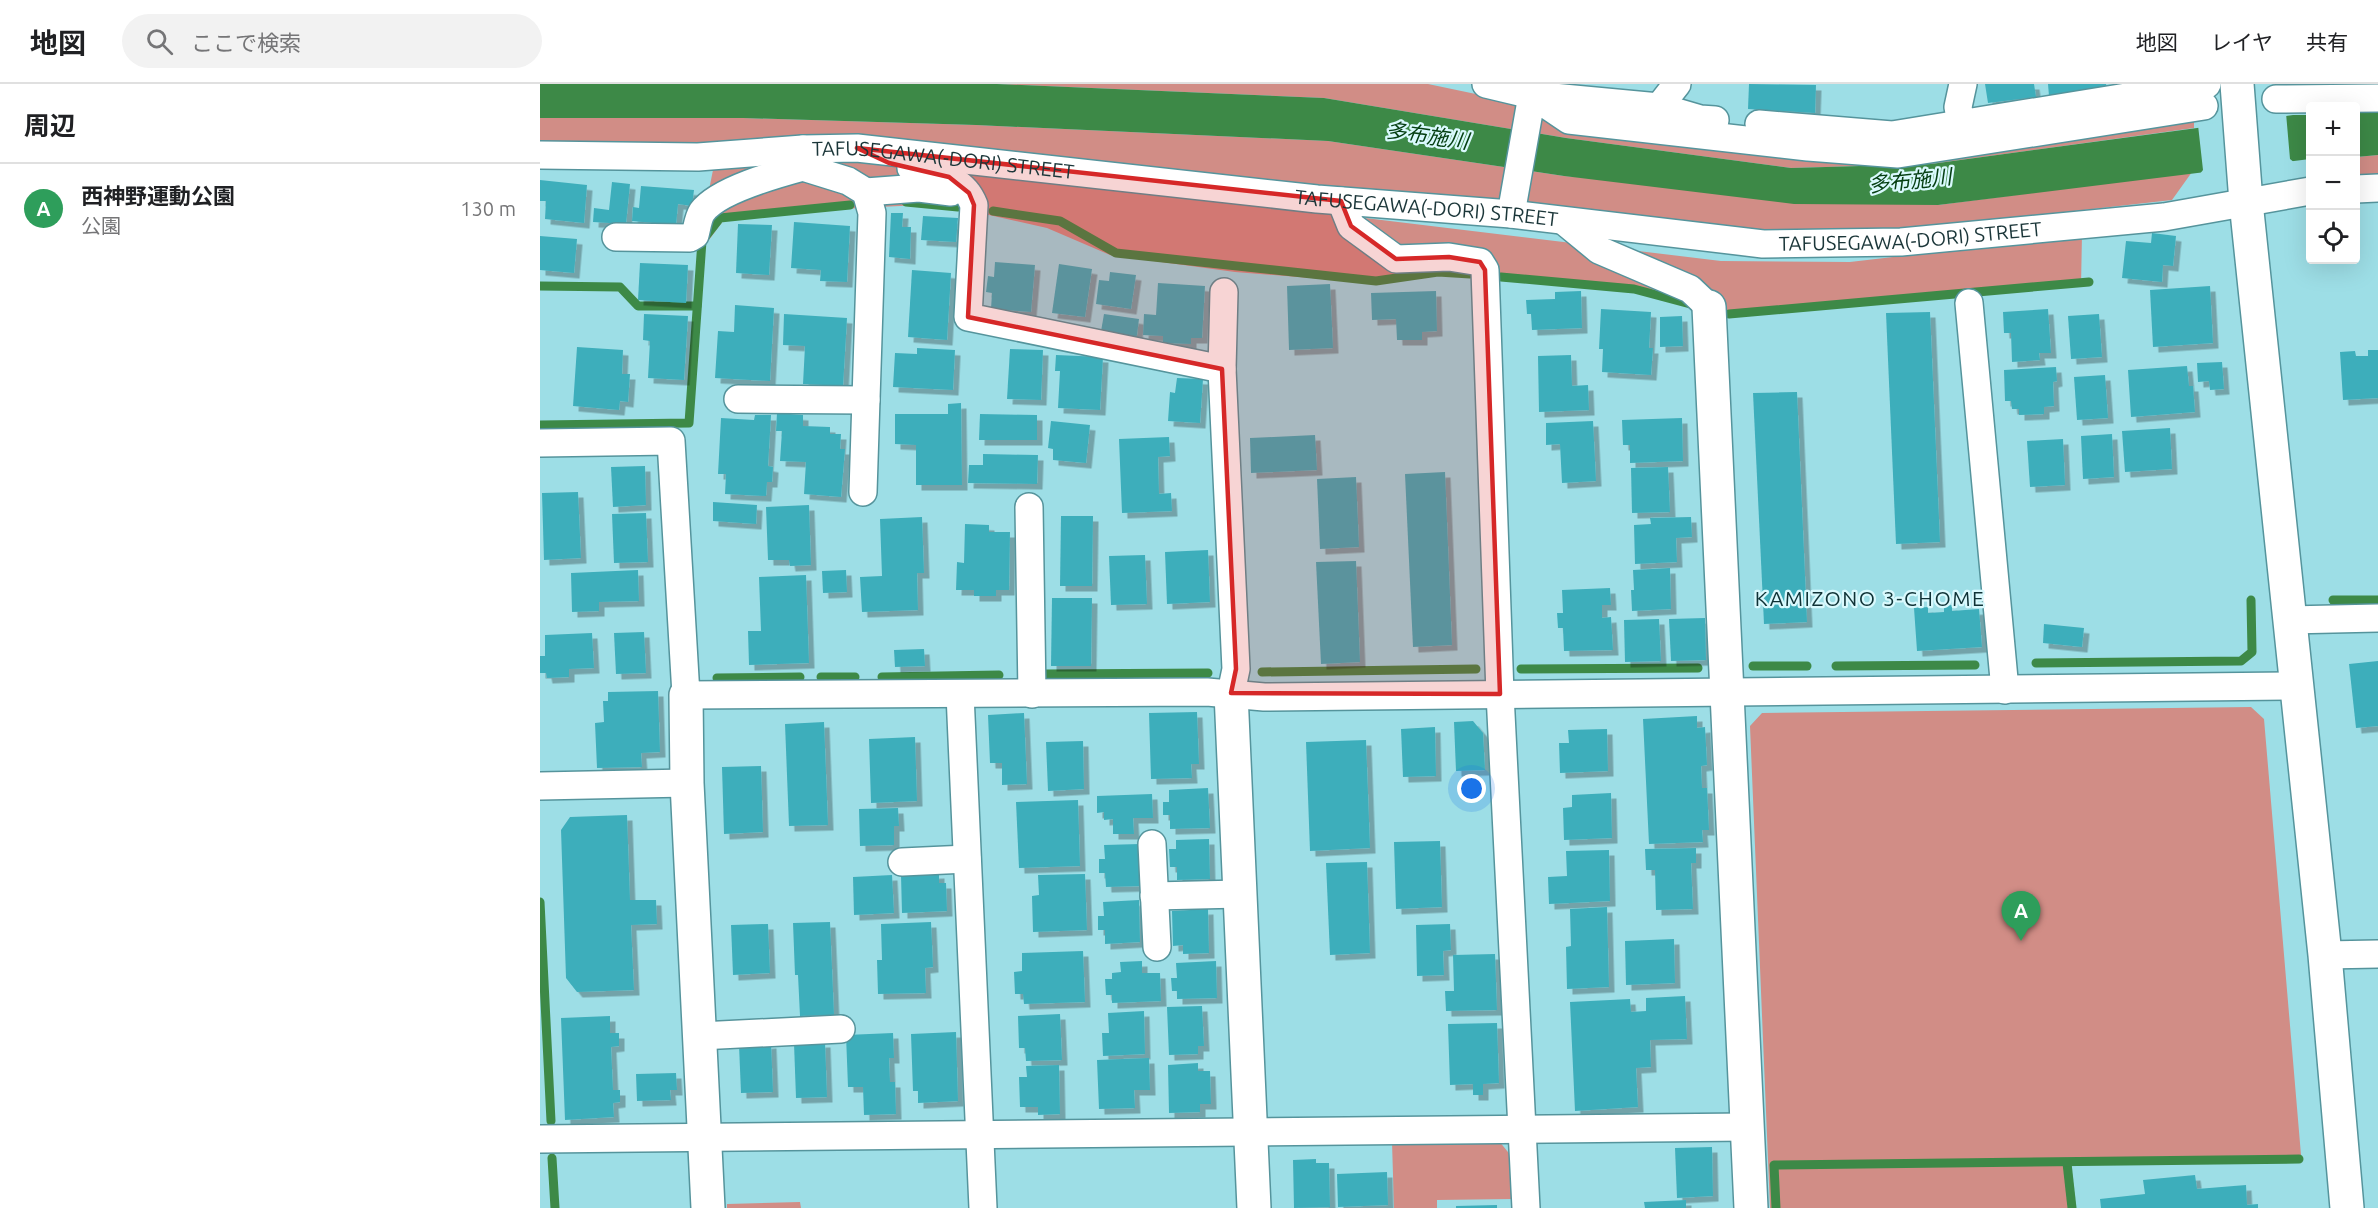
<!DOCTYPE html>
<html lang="ja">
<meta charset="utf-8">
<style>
body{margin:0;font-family:Ubuntu,"Noto Sans JP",sans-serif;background:#f2f2f2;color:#202124}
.controls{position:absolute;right:18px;top:18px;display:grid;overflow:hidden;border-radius:6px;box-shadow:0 6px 24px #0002}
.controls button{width:54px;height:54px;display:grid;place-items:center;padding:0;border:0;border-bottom:2px solid #e0e0e0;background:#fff;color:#202124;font:30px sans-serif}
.you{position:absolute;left:932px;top:705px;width:21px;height:21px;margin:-15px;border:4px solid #fff;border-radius:50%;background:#1a73e8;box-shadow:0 0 0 9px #1a73e833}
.badge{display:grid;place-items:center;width:39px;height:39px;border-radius:50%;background:#111827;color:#fff;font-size:20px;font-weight:700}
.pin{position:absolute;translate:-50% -50px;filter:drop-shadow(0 2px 3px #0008)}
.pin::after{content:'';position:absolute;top:32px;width:21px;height:18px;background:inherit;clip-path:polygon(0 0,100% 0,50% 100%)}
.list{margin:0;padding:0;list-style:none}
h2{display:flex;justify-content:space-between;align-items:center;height:78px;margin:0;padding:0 24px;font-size:26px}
h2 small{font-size:20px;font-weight:400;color:#757577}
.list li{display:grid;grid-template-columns:39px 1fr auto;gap:18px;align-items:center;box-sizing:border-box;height:90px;padding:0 24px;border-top:2px solid #e0e0e0}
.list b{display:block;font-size:22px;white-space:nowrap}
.list p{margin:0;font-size:20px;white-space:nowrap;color:#757577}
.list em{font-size:20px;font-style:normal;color:#757577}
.icon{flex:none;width:33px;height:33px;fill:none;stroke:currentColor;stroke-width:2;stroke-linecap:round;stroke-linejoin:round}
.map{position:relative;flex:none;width:1838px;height:1124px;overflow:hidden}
header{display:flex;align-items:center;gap:36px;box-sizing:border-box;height:84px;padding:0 30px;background:#fff;border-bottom:2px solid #e0e0e0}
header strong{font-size:28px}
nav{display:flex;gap:33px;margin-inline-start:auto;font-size:21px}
.search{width:420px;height:54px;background:#f2f2f2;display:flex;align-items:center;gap:15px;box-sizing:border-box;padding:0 21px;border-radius:33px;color:#757577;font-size:22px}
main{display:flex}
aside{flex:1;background:#fff}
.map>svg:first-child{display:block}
</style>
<header>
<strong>地図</strong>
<div class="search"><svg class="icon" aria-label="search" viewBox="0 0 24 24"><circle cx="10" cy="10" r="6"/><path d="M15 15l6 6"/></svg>ここで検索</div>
<nav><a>地図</a><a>レイヤ</a><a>共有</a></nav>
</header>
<main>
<aside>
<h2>周辺<small></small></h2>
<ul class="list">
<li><span class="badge" style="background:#2e9e5b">A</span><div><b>西神野運動公園</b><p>公園</p></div><em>130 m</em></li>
</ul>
</aside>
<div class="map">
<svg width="1838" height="1124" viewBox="0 0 1838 1124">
<defs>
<filter id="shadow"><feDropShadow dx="5.5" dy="5.5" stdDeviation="0" flood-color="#0004"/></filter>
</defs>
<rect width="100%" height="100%" fill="#9ddee6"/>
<g fill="#d18d86">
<path d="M457 0H888L950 13 1358 61 1654 13V44L1391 80 1251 84 1026 54 784 14Z"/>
<path d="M0 34H203L436 41 788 57 1024 92 1398 121 1652 88 1632 116 1366 146 1226 149 314 52 175 59 0 58Z"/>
<path d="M1838 71V119H1816V73Z"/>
<path d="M362 78 1181 177 1310 178 1542 151 1541 202 1183 234 1157 223 1094 208 900 191 836 199 695 188 570 171 507 144 449 131 381 121 318 124 183 137 166 160 159 156 174 81Z"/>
<path d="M1711 623 1724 635 1761 1071 1523 1074 1528 1124H1230L1210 642 1222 629Z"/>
<path d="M959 1057 972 1073 974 1115 897 1116V1124H854L852 1058Z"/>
<path d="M260 1118 261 1124H187V1120Z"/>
</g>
<g fill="#3d8947">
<path d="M0 0H457L784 14 1026 54 1251 84 1391 80 1753 31H1770V75L1398 121 1254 120 1024 92 788 57 436 41 203 34H0Z"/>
<path d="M1838 28V71L1816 73V29Z"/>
</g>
<path fill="#9ddee6" d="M1746 29 1750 75 1755 79 1659 91 1663 86 1658 41Z"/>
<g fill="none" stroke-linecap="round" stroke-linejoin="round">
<g stroke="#3d8947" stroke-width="9">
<path d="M366 118 418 123"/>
<path d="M453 127 520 137 576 169 836 197 898 188 930 190"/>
<path d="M961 193 1094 205 1154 221"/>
<path d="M0 202 80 203 98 222H157"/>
<path d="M1189 230 1549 198"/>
<path d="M0 341 149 339 162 157 180 134 310 121"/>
<path d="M1793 516H1838"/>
<path d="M1496 579 1701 577 1712 568 1711 516"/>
<path d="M1213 582H1267"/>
<path d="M1296 582 1435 581"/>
<path d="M981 585 1158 584"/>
<path d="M722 588 936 585"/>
<path d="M506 590 668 589"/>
<path d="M281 593H315"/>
<path d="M342 593 459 591"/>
<path d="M177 594 260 593"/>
<path d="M0 818 11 1037"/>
<path d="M12 1074 15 1124"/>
<path d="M1527 1079 1532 1124"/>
<path d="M1236 1124 1234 1081 1759 1075"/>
</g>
</g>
<g fill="#3eaebb" filter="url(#shadow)">
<path d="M1209 0 1276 1 1275 29 1208 25Z"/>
<path d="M1445 0H1494L1496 13 1448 19Z"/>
<path d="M1508 0H1566L1567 4 1509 12Z"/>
<path d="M0 96 47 101 44 139 5 135 6 117H0Z"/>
<path d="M72 98 90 100 86 140 53 138 54 124 69 126Z"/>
<path d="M101 102 154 106 152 122 138 120 136 141 92 137 93 123 99 124Z"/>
<path d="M351 129H363L362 143H371L370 175 349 173Z"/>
<path d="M383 132 418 134 416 158 381 156Z"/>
<path d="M254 138 310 142 307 198 280 197 281 186 251 184Z"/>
<path d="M198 140 232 141 229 191 196 189Z"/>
<path d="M1612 149 1636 152 1633 182 1623 181 1622 198 1582 194 1586 157 1611 159Z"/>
<path d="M0 152 37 155 34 189 0 186Z"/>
<path d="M455 178 495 181 491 228 451 225 452 209 446 208 448 192 454 193Z"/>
<path d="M100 179 148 181 146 219 98 216Z"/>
<path d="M519 180 552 185 545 233 512 229Z"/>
<path d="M372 186 411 189 407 256 368 253Z"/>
<path d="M570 188 596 191 591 225 556 220 559 196 569 197Z"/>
<path d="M618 199 665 202 662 254H651V260L623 259V252L603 251 604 230 616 231Z"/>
<path d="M790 200 793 264 749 266 747 202Z"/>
<path d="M1670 202 1673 259 1613 263 1610 206Z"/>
<path d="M896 207 897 247 882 248V256H857L856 235 832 236 831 209Z"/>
<path d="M1041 207 1042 244 992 246 991 230H987L986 216 1015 215V208Z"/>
<path d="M195 221 234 224 230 297 175 294 178 247 194 248Z"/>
<path d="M1061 225 1111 228 1109 264H1113L1111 291 1062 288 1063 265H1059Z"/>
<path d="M1508 225 1511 269H1499L1500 276 1472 278 1471 249H1464L1463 228Z"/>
<path d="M1390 228 1400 458 1356 460 1346 229Z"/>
<path d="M104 230 148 232 144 296 108 294 110 257 103 256Z"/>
<path d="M244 230 307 234 303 302 263 300 265 262 243 261Z"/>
<path d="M564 230 599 235 596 258 560 253Z"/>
<path d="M1559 230 1562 273 1531 275 1528 232Z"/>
<path d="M1142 232 1143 262 1120 263V233Z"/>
<path d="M37 263 83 266 82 290H90L88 318 80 317 79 326 33 322Z"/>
<path d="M377 264 415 266 413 306 353 303 355 269 377 270Z"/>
<path d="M470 265 503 266 501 316 467 315Z"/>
<path d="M1828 266H1838V314L1803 316 1800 268 1815 267 1816 272H1828Z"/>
<path d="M516 271 563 273 560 326 518 324 520 287H515Z"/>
<path d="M1031 271 1032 302 1048 301 1049 326 999 328 998 272Z"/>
<path d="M1682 278 1684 305 1670 306 1669 297 1658 298 1657 279Z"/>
<path d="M1647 282 1649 302H1653L1655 328 1591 333 1588 286Z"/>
<path d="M1516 283 1517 297 1513 298 1514 322 1504 323V330L1479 331V325H1472L1471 317H1465L1464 286Z"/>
<path d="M1565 291 1568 334 1537 336 1534 293Z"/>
<path d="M637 294 663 295 660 339 628 337 630 308 635 309Z"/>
<path d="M1257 308 1267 538 1224 540 1213 309Z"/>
<path d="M421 319 422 401H376V361L355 360V330H408V320Z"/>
<path d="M237 329 263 331V342L290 343V350H301L300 365H305L301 413 264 410 266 378 240 377 242 347H236Z"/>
<path d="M440 330 497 331V356H439Z"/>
<path d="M215 331H231L228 382 233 383 232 398H227L226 412 185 410 186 390H178L181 334 214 336Z"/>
<path d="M1142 334 1143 377 1090 379V361H1083L1082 336Z"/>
<path d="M511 337 550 341 546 379 513 376V365L508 364Z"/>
<path d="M1053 337 1056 397 1022 399 1020 360 1006 361V339Z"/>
<path d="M1630 344 1632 385 1585 388 1582 347Z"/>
<path d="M1572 350 1574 393 1543 395 1541 352Z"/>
<path d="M775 351 777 386 711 389 710 354Z"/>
<path d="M629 353 630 372 618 373 619 410 631 409 632 427 582 429 579 355Z"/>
<path d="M1523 355 1525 401 1490 403 1487 357Z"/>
<path d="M443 370 498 371 497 400 428 399 429 381H443Z"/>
<path d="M105 382 106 421 73 423 71 383Z"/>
<path d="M1128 383 1130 428 1092 429 1091 384Z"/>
<path d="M905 388 912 561 873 563 865 390Z"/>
<path d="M816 393 819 463 780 465 777 395Z"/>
<path d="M38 408 41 474 4 476 2 409Z"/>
<path d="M173 418 217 421 216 440 173 437Z"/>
<path d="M269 421 271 481 250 482 249 476H228L226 423Z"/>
<path d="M106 429 108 478 74 479 72 430Z"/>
<path d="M521 432H553L552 502H520Z"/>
<path d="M382 433 384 489H377L378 526 322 528 320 493 342 492 340 435Z"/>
<path d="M1151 433 1152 453 1136 454 1137 478 1095 480 1094 441 1111 440 1110 434Z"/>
<path d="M425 440 449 441V448H470L469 506H456V512H434V506H416L417 478 424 479Z"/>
<path d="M668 466 670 518 627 520 625 468Z"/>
<path d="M605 471 607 520 571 521 569 472Z"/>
<path d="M816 477 820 578 781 580 776 478Z"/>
<path d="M1130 484 1131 525 1092 527 1091 506H1094L1093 486Z"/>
<path d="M98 486 99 517 59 518V527L32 528 31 489Z"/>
<path d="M306 486 307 508 283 509 282 487Z"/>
<path d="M266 491 269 579 209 581 208 547H221L219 493Z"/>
<path d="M1070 504 1071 521H1062V534L1071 533 1073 566 1024 567 1023 544H1018L1017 529H1023L1022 506Z"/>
<path d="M512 514H552L551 582H511Z"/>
<path d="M1412 521V527L1439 525 1442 563 1377 567 1374 524 1388 523V529L1404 528V522Z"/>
<path d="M1165 534 1166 576 1131 577 1129 535Z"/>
<path d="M1119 535 1121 577 1085 578 1084 536Z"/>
<path d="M1504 540 1544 544 1542 563 1503 559Z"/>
<path d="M104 548 106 589 76 590 74 549Z"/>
<path d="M52 549 54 584 29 585V593L7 594 6 589H0V572H5V551Z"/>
<path d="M384 565 385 582 355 583 354 566Z"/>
<path d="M1838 577V642L1816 644 1809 580Z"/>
<path d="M118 607 120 668 101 669 102 683 57 684 55 639 64 638 63 617H68V608Z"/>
<path d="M657 628 659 680H651L652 694 611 695 609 629Z"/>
<path d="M484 629 487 700 462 701V679H450L448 631Z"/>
<path d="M1157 632V644L1165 643 1167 681 1161 682 1162 704H1167L1169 746H1162L1163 758 1109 760 1103 635Z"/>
<path d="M933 637 943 649 945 686 916 687 914 638Z"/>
<path d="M284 638 288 741 249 742 245 640Z"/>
<path d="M895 643 896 692 863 693 861 645Z"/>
<path d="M1067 645 1068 687 1020 689 1019 659H1029L1028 646Z"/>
<path d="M375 653 377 717 331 719 329 655Z"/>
<path d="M826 656 830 764 770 767 766 658Z"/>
<path d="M543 657 544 705 508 707 506 658Z"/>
<path d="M221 682 223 748 184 750 182 683Z"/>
<path d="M668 704 670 744 630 745V731H623V718H629V706Z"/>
<path d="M1071 709 1072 754 1024 756 1023 724 1032 723V711Z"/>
<path d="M612 710 613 734H593L594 750H573V735L564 736V728L557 729V712Z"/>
<path d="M538 716 540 782 479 784 476 718Z"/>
<path d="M358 724 359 742H354V761L320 762 319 725Z"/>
<path d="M87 731 90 816H116L117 840 91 841 94 906 37 908 26 894 21 746 30 733Z"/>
<path d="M669 755 670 795 637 796V783H630L629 765H636V756Z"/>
<path d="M900 757 902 823 856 825 854 758Z"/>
<path d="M600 760 601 802 566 803 565 789H559V775H565L564 761Z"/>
<path d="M1156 764V779H1151L1153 825 1116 826 1115 786H1106L1105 765Z"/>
<path d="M1069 766 1070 817 1009 820 1008 793 1027 792 1026 767Z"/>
<path d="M827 778 830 869 790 871 786 779Z"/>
<path d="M399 789V799H406L407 827 362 829 361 791Z"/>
<path d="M545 790 547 846 493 848 492 812 499 811 498 791Z"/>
<path d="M352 791 354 829 314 831 313 793Z"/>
<path d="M599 816 600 858 565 860V846H558V832H564L563 818Z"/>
<path d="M1067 823 1069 903 1027 905 1026 863 1031 862 1030 825Z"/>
<path d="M668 825 669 869 643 870V861L633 862 632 827Z"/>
<path d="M290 838 294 931 260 932 258 891H255L253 839Z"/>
<path d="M391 838 393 883 385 884 386 909 338 910 337 876H342L341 840Z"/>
<path d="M228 840 230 889 193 891 191 841Z"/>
<path d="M910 840 911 866 903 867 904 891 877 892 876 841Z"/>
<path d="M1134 855 1135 899 1086 901 1085 857Z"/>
<path d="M543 867 545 918 484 920 483 910H475L474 888 482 887V869Z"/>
<path d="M955 870 957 926 906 927 905 907H914L913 871Z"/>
<path d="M602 877V889H620L621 917 572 919V911H566L565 895H572V889L581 888 580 878Z"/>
<path d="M676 877 677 914 637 915V907H632L631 894H637L636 879Z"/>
<path d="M1145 912 1147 955 1110 956 1111 983 1096 984 1098 1023 1035 1027 1030 918 1090 915 1091 928 1106 927V914Z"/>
<path d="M662 922 664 962H658V970L629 971 627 923Z"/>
<path d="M604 927 605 970 563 972 562 949H569L568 929Z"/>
<path d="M520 930 522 976 486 977 485 964H479L478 932Z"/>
<path d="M70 932V949H79V962L71 963 73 1006H80V1018L73 1019 74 1033 25 1036 21 934Z"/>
<path d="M957 939 959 999 943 1000V1011H933V1000L910 1001 908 940Z"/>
<path d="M416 948 418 1017 378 1019V1007H373L371 950Z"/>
<path d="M353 949 354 974H349L350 998H355L356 1030 324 1031 323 1003H308L306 951Z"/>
<path d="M285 958 287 1013 256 1014 254 959Z"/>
<path d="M231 959 233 1008 201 1009 199 961Z"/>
<path d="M609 974 610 1006H594L595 1024 559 1025 557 976Z"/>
<path d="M658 979V987H670L671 1020H660V1028L629 1029 628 981Z"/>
<path d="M519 981 520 1030 498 1031V1023H480L479 993H487L486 982Z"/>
<path d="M136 989 137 1006H130L131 1016 97 1017 96 990Z"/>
<path d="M1172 1063 1173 1112 1137 1114 1135 1064Z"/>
<path d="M776 1075V1079H789L790 1123 754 1124 753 1076Z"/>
<path d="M847 1088 848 1121 798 1123 797 1090Z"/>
<path d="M1655 1091 1657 1105 1706 1101 1707 1121 1718 1120V1124H1561L1560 1115 1605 1110 1603 1096Z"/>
<path d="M1146 1116V1124H1105L1104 1118Z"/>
<path d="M957 1121V1124H916V1122Z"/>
</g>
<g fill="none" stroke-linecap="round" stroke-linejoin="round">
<g stroke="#55949c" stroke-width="30">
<g id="street">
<path d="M946 0 992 11 1119 23 1160 35 1175 36"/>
<path d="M1736 15 1838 14"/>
<path d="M1119 23 1137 0"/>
<path d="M1219 40 1352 51 1667 0"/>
<path d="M1421 40 1418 23 1423 0"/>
<path d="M263 65V83L308 97 326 108 332 129 323 408"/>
<path id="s1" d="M0 71 158 73 263 65 317 64 777 115 971 130 1223 160 1361 158 1624 133 1770 107"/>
<path d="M371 84C398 91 423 93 434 121L428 233 682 285 684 208"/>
<path d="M1816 105 1838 104"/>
<path d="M326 108 379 104 411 108"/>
<path d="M801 117 811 142 856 175 909 173 940 178 945 186 960 610 986 1124"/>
<path d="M971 130 992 11 1029 36 1268 63 1358 70 1664 22"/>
<path d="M1025 138 1059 166 1150 205 1169 223"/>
<path d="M76 153 150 154 155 151C157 144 158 134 162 128 178 106 237 90 263 83"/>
<path d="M1429 219 1465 606"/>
<path d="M682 285 696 585 691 609"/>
<path d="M198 315 326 316"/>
<path d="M0 359 131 357 146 611 667 608 724 613 1755 602"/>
<path d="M489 423 492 610"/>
<path d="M1749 536 1838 534"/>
<path d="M420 610 443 1124"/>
<path d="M0 702 147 699"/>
<path d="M612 760 617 863"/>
<path d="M362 778 427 775"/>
<path d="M614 812 700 810"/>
<path d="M1785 871 1838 870"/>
<path d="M160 952 301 945"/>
<path d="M0 1055 1207 1043"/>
</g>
</g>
<g stroke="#55949c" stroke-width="36">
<g id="secondary">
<path d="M1697 0 1706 118 1785 871 1807 1124"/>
<path d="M1169 223 1211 1124"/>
<path d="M691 609 714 1124"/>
<path d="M146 611 147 699 168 1124"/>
</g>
</g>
<use href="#street" stroke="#fff" stroke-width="27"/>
<use href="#secondary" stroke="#fff" stroke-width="33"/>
</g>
<path fill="#d62828" fill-opacity="0.2" stroke="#d62828" stroke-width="4.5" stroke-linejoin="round" d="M317 64 801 117 811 142 856 175 909 173 940 178 945 186 960 610 691 609 696 585 682 285 428 233 434 121 429 109 409 93 349 79Z"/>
<g text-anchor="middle" stroke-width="4.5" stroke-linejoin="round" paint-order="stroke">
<g font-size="20" fill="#1b3639" stroke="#d9f9fd">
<text dy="7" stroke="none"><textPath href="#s1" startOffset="404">TAFUSEGAWA(-DORI) STREET</textPath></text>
<text dy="7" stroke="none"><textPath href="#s1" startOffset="890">TAFUSEGAWA(-DORI) STREET</textPath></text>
<text dy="7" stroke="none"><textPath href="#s1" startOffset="1376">TAFUSEGAWA(-DORI) STREET</textPath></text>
</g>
<g font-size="21" font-style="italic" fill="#064013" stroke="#d9f9fd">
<text transform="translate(887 52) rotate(8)" y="7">多布施川</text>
<text transform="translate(1370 97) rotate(-6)" y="7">多布施川</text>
</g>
<g font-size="21" letter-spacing="1.5" fill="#0f3236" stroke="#d9f9fd">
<text x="1330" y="522">KAMIZONO 3-CHOME</text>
</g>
</g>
</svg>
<div class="controls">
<button>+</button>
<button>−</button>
<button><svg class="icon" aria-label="locate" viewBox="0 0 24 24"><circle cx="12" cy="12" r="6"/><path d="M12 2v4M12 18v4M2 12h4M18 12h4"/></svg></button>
</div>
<div class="you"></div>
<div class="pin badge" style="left:1481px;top:857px;background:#2e9e5b">A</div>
</div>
</main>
